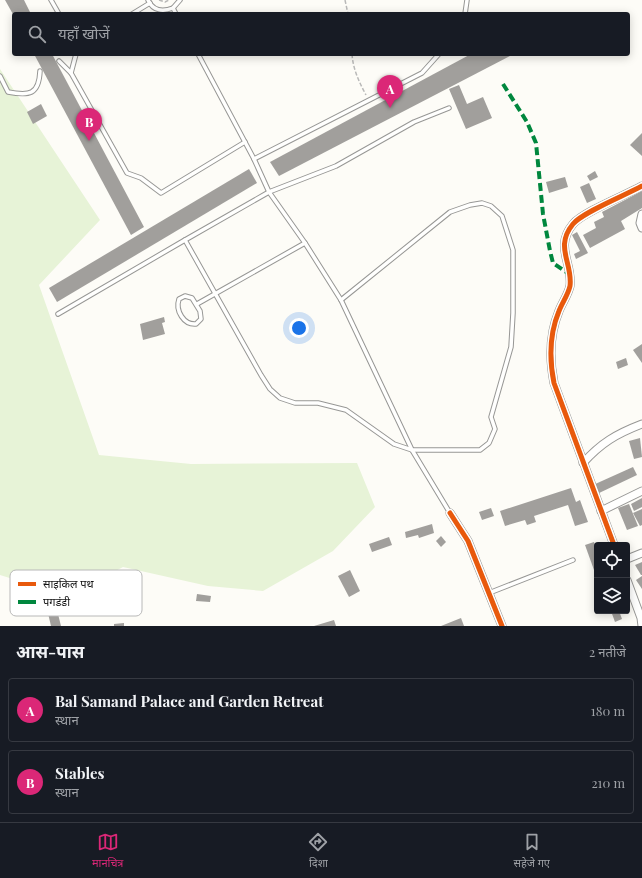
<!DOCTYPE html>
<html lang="hi">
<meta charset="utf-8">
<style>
body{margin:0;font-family:"Playfair Display","Noto Sans Devanagari",serif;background:#20242c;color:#f1f3f6}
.controls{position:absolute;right:12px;bottom:12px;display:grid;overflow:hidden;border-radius:4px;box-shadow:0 2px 10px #0003}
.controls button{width:36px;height:36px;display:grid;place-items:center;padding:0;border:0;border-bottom:1px solid #363941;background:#171b24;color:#f1f3f6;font:20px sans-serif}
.you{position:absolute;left:299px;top:328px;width:14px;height:14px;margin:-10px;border:3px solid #fff;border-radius:50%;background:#1a73e8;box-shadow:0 0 0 6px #1a73e833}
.badge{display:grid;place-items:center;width:26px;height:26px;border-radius:50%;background:#db2777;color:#fff;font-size:13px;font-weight:700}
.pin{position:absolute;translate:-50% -33px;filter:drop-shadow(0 1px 2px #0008)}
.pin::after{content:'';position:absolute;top:21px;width:14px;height:12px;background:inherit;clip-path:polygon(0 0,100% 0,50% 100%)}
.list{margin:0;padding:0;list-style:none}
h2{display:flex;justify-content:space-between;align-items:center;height:52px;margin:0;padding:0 16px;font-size:17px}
h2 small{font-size:13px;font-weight:400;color:#9ea1a6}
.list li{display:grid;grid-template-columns:26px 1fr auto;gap:12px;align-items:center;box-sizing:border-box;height:64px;margin:0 8px 8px;padding:0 8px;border:1px solid #363941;border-radius:4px}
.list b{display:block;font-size:15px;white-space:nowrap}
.list p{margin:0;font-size:13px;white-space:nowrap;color:#9ea1a6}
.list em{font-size:13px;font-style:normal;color:#9ea1a6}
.icon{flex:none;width:22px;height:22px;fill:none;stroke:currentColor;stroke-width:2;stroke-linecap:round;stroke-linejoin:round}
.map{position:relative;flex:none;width:642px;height:626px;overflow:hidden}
.search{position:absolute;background:#171b24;box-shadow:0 2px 10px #0003;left:12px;right:12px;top:12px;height:44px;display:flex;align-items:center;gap:10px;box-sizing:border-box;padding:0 14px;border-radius:4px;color:#9ea1a6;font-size:15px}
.sheet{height:196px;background:#171b24}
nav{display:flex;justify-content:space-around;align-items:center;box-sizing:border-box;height:56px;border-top:1px solid #363941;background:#171b24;font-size:11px;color:#9ea1a6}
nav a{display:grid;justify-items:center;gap:2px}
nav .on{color:#db2777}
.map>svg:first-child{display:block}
</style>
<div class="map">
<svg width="642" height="626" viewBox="0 0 642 626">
<rect width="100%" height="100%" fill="#fdfcf7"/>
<path fill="#e7f3d7" d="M0 69 100 220 39 285 99 455 191 464 357 463 375 507 333 551 263 591 208 586 123 567 68 596 0 575Z"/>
<g fill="#a19f9c">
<path d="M5 0H24L31 14H14V16Z"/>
<path d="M34 54H52L144 227 131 235Z"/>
<path d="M471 54H514L279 176 270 162Z"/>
<path d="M459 85 467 104 483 97 492 118 466 129 449 89Z"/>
<path d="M41 104 47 116 33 124 27 112Z"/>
<path d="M642 133V156L630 145Z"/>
<path d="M249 169 257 183 57 302 49 288Z"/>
<path d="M595 171 598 177 590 181 587 176Z"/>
<path d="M565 177 568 187 549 193 546 182Z"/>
<path d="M589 183 596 199 587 203 580 187Z"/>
<path d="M642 191V208L621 221 625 229 590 248 583 235 596 228 594 222 604 217 602 212Z"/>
<path d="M577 232 588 253 576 259 574 254 580 251 572 235Z"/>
<path d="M164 317 165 322 162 323 165 334 143 340 140 324Z"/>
<path d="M642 344V363L633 350Z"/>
<path d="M626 358 628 365 618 369 616 362Z"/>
<path d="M640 438 642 457 634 459 629 441Z"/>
<path d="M633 467 637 475 597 494 593 485Z"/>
<path d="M571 488 576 502 580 500 588 522 575 526 568 505 534 516 536 522 527 525 525 520 505 526 500 511Z"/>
<path d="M642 498V507L634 511 631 504Z"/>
<path d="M629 504 638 526 627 530 618 508Z"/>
<path d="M491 508 494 516 482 520 479 512Z"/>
<path d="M642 509V525L640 526 633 513Z"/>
<path d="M432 524 434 533 419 538 418 535 406 538 405 532Z"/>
<path d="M441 536 446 542 441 547 436 541Z"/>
<path d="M389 537 392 545 372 552 369 544Z"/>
<path d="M594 542 597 551V569L594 570 585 545Z"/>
<path d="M642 562V575H641L635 565Z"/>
<path d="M350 570 360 591 349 597 338 576Z"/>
<path d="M642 576V589L636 580Z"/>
<path d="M197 594 211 596 210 602 196 601Z"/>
<path d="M55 602 61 626H51L46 605Z"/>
<path d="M611 611H619L622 619 615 622Z"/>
<path d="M461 618 464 626H441Z"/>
<path d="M334 620 336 626H314Z"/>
<path d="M124 623V626H114V624Z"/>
</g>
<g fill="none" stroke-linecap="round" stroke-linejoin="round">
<g stroke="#979795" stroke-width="5.5">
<g id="lane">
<path d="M51 0 59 14"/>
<path d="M148 0C153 11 163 12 173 8L180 0"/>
<path d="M173 8 176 14"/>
<path d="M132 14 150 3"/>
<path d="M465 14 467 0"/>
<path d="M76 54 71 73 127 173 141 178 161 193 245 142"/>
<path d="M198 54 254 159 269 192 305 243 341 300 412 450 450 513"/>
<path d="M59 61 71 73"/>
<path d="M0 76 8 92C29 96 39 95 40 71"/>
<path d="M254 159 422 73 439 54"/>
<path d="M185 296 192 298 200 311 201 319 196 324C184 325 175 311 179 299Z"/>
<path d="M341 300 450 212 470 205 482 203 491 206 502 216 513 250V313L511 347 491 417 495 429 489 443 480 450H412L394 444 346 410 318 403H295L280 398 270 389 261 375 185 240 269 192 336 166 414 122 449 108"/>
<path d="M197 304 305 243"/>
<path d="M58 314 185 240"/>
<path d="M489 593 573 560"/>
</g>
</g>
<g stroke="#979795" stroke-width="9">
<g id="street">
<path d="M642 214 640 223 642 228"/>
<path d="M583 463C601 443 616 434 642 424"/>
<path d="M601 511 642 491"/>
<path d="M450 513 468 541 502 626"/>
<path d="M614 545 554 383C549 358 549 335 559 311 562 303 568 295 570 286 573 263 554 247 573 224 583 212 626 195 642 186"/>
<path d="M627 559 642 553"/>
<path d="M627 580 641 618 642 626"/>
</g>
</g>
<g stroke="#b9b9b8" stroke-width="1.5" stroke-dasharray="4 2" stroke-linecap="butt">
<path d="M159 0 165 2 169 0"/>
<path d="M345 0 348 14"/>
<path d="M352 54C353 69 359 82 366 95"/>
</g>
<use href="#lane" stroke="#fffffe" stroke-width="3.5"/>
<use href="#street" stroke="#fffffe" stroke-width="7"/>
<path stroke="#00873e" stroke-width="4" stroke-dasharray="8 4" stroke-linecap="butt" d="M503 84 527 122 536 143 543 214 550 251 553 263 569 274"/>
<g stroke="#fff" stroke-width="8">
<g id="cycleway">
<path d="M450 513 468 541 502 626"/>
<path d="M614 545 554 383C549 358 549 335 559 311 562 303 568 295 570 286 573 263 554 247 573 224 583 212 626 195 642 186"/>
</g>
</g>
<use href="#cycleway" stroke="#e8590c" stroke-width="5"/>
</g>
<rect x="10" y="570" width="132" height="46" rx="6" fill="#fff" stroke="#b8b8b8" stroke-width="1"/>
<rect x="18" y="582" width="18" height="4" fill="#e8590c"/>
<rect x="18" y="600" width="18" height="4" fill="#00873e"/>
<g font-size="11" fill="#111">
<text x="43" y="588">साइकिल पथ</text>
<text x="43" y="606">पगडंडी</text>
</g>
</svg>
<div class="controls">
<button><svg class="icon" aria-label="locate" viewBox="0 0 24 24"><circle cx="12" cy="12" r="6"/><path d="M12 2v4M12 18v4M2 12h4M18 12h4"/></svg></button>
<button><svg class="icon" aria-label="layers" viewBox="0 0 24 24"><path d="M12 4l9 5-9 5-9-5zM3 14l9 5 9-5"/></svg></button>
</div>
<div class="you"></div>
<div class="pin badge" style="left:390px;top:108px">A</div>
<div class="pin badge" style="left:89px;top:141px">B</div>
<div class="search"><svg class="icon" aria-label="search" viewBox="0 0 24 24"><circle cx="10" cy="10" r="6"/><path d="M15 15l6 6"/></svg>यहाँ खोजें</div>
</div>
<section class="sheet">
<h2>आस-पास<small>2 नतीजे</small></h2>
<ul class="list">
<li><span class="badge">A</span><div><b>Bal Samand Palace and Garden Retreat</b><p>स्थान</p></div><em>180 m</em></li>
<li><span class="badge">B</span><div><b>Stables</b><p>स्थान</p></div><em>210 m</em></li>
</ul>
</section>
<nav>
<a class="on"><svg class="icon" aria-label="map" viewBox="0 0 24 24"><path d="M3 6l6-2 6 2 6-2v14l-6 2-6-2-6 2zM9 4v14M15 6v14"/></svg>मानचित्र</a>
<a><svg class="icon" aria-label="directions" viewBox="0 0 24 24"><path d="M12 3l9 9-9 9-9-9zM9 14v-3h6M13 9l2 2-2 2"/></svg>दिशा</a>
<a><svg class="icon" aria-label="saved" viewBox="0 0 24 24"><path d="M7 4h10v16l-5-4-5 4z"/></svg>सहेजे गए</a>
</nav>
